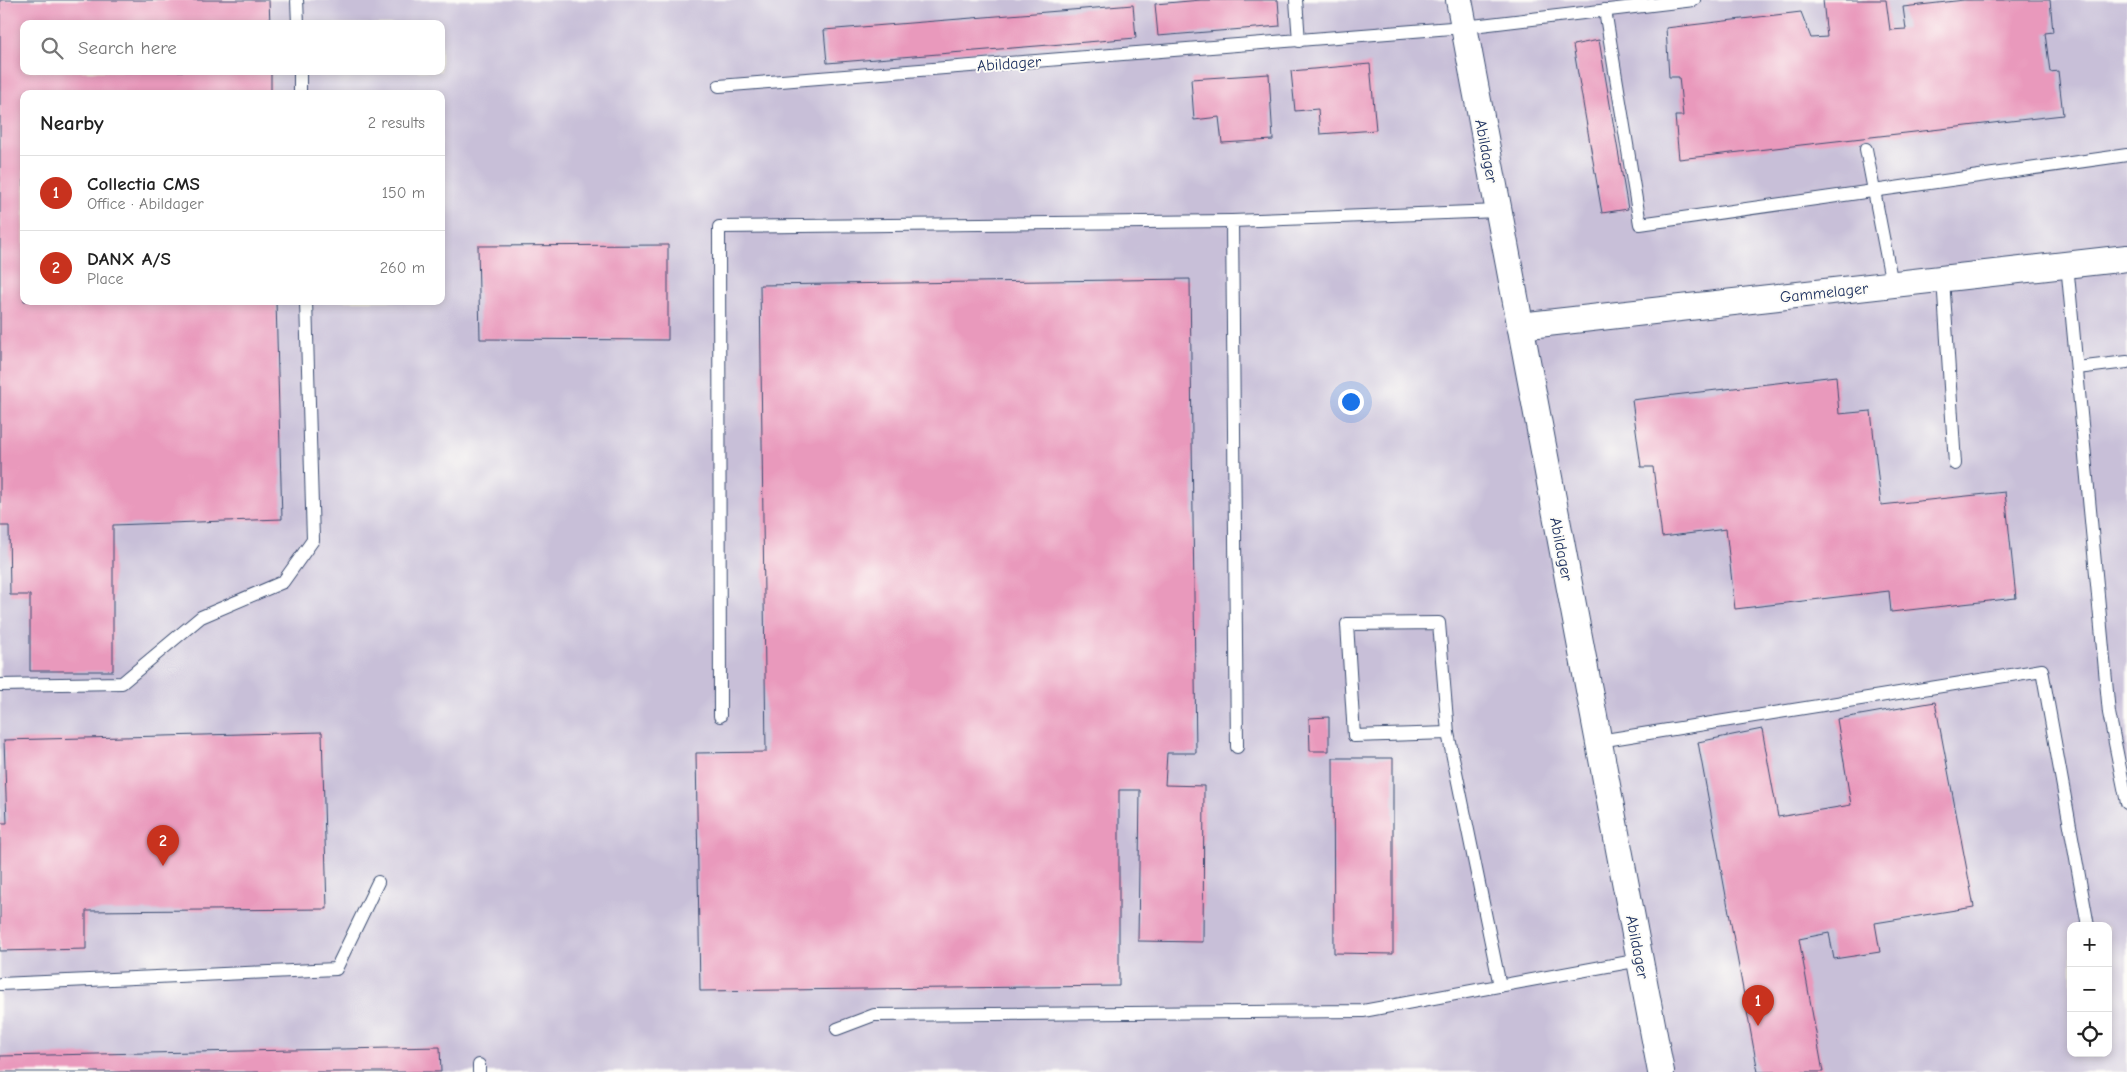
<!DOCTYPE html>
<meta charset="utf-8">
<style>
body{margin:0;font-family:"Comic Neue",sans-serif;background:#f6f6f6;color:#222}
.controls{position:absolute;right:15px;bottom:15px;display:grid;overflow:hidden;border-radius:10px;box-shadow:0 2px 8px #0003}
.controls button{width:45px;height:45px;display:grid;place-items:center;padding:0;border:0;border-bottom:1px solid #e0e0e0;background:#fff;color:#222;font:25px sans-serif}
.you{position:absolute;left:1350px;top:401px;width:18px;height:18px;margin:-12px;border:4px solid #fff;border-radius:50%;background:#1a73e8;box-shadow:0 0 0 8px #1a73e833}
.badge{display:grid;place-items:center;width:32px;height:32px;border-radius:50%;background:#c8321e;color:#fff;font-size:16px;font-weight:700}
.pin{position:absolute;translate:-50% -41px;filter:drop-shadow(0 1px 2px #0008)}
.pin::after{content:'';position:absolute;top:26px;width:18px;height:15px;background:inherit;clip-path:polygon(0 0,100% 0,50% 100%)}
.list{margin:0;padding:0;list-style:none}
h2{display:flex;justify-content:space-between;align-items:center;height:65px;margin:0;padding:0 20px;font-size:21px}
h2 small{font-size:16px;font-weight:400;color:#767676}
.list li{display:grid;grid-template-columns:32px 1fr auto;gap:15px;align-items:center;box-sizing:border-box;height:75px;padding:0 20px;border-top:1px solid #e0e0e0}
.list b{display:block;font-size:19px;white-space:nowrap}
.list p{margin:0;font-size:16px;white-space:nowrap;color:#767676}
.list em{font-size:16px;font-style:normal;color:#767676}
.icon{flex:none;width:28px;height:28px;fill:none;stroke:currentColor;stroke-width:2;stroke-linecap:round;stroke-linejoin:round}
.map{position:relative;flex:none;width:2127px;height:1072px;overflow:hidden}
.search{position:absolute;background:#fff;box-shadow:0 2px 8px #0003;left:20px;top:20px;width:425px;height:55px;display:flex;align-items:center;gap:12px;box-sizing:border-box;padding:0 18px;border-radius:10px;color:#767676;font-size:19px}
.panel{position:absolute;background:#fff;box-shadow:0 2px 8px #0003;left:20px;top:90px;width:425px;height:215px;border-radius:10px}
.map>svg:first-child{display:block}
</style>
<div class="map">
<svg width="2127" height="1072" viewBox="0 0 2127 1072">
<rect width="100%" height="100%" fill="#fdfcf7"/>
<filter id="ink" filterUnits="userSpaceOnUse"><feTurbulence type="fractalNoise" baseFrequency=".02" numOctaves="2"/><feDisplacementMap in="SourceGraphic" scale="10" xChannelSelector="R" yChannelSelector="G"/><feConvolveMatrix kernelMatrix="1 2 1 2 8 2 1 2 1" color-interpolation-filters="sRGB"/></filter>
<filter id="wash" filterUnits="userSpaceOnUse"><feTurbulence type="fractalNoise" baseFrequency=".0096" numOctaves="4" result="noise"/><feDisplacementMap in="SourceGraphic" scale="20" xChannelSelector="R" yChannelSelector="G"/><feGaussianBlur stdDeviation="1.12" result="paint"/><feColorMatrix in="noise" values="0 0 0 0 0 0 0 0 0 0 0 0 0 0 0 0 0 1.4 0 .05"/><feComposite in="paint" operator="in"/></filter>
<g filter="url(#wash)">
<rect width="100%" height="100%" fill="#f3efdc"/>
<path fill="#c8bfd8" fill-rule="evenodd" d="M0 0H2127V1072H0ZM24 24H441V71H24ZM24 94H441V301H24ZM2071 926H2108V1053H2071Z"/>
<g id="blocks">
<g fill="#e999bc">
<path d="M0 0H269L270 24H24V71H271V94H24V301H276L282 519 113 525V671H30V595H10L9 526H0Z"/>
<path d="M1201 0H1278L1280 26 1158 36 1155 4Z"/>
<path d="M1823 0H1886L1890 30 1906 29 1903 7 1964 0H2050L2053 32 2045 33 2050 72 2058 71 2063 115 1679 159 1675 116H1683L1679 77H1669L1666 28 1801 12 1811 38 1827 37Z"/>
<path d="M1133 5 1136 38 827 63 824 30Z"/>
<path d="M1599 40 1628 209 1602 213 1573 45Z"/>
<path d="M1370 64 1376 130 1320 134 1318 109 1295 111 1291 71Z"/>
<path d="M1269 74 1273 140 1222 143 1219 117 1194 120 1191 79Z"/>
<path d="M668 245V340L480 339 478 246Z"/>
<path d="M1190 279 1196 753H1167L1165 785 1204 786 1203 942 1138 941 1140 790H1119V986L700 991 696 753 766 752 760 285Z"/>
<path d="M1836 376 1839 414 1871 411 1881 505 2005 492 2016 598 1891 612 1889 591 1735 609 1726 529 1662 537 1653 467H1641L1632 400Z"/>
<path d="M1935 702 1974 907 1875 923 1880 952 1834 959 1829 933 1799 939 1823 1072H1758L1698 742 1762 729 1778 817 1851 805 1837 719Z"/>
<path d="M1329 717V751H1310L1309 718Z"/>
<path d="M322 732 327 909 86 911V949L0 951V823H7L4 740Z"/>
<path d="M1333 758H1393V954L1334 953Z"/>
<path d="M440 1047 441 1072H0V1056Z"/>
</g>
</g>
</g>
<g filter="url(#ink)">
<use href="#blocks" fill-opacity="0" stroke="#3b4c71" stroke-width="1"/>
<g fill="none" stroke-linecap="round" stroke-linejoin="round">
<g stroke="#3b4c71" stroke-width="14">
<g id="lane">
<path d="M297 0 298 24"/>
<path d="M1296 0 1299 41"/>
<path d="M1605 10 1640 224 2127 155"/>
<path d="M300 71V94"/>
<path d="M719 86 1464 27 1694 0"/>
<path d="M1866 149 1892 284"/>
<path d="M2067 264 2109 713 2127 803"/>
<path d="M1943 278 1955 464"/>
<path d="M2077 368 2127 362"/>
<path d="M0 685 122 683 201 617 283 582 313 540 306 301"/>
<path d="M720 716 719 227 1232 221"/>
<path d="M1448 733 1354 736 1347 624 1439 623 1448 733 1500 986"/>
<path d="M1599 741 2042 670 2088 926"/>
<path d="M1237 747 1232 221 1499 211"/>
<path d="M0 984 336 969 378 882"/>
<path d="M837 1029 874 1015 1363 1011 1640 960"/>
<path d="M479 1065V1072"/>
</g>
</g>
<g stroke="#3b4c71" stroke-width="28">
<g id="street">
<path d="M1459 0 1661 1072"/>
<path d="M1520 326 2127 258"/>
</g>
</g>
<use href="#lane" stroke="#fff" stroke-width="12"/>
<use href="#street" stroke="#fff" stroke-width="26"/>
</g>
</g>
<g text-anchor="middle" stroke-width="4" stroke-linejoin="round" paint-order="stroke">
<g font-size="16" fill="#1b2f5e" stroke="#fdfcf7">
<text transform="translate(1009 63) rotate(-4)" y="6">Abildager</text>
<text transform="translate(1487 151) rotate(79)" y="6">Abildager</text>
<text transform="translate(1824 292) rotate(-6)" y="6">Gammelager</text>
<text transform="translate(1562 549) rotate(79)" y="6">Abildager</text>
<text transform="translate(1638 947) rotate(79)" y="6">Abildager</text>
</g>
</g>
</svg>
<div class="controls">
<button>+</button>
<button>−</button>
<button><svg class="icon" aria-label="locate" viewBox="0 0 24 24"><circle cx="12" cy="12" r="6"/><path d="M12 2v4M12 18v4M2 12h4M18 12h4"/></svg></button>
</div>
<div class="you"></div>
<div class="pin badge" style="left:1758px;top:1026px">1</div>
<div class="pin badge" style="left:163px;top:866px">2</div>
<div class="search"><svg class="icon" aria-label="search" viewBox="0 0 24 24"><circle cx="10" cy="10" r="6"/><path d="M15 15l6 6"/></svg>Search here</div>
<section class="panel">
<h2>Nearby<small>2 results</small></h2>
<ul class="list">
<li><span class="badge">1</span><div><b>Collectia CMS</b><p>Office · Abildager</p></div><em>150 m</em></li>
<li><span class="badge">2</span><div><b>DANX A/S</b><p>Place</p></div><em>260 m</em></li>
</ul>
</section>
</div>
